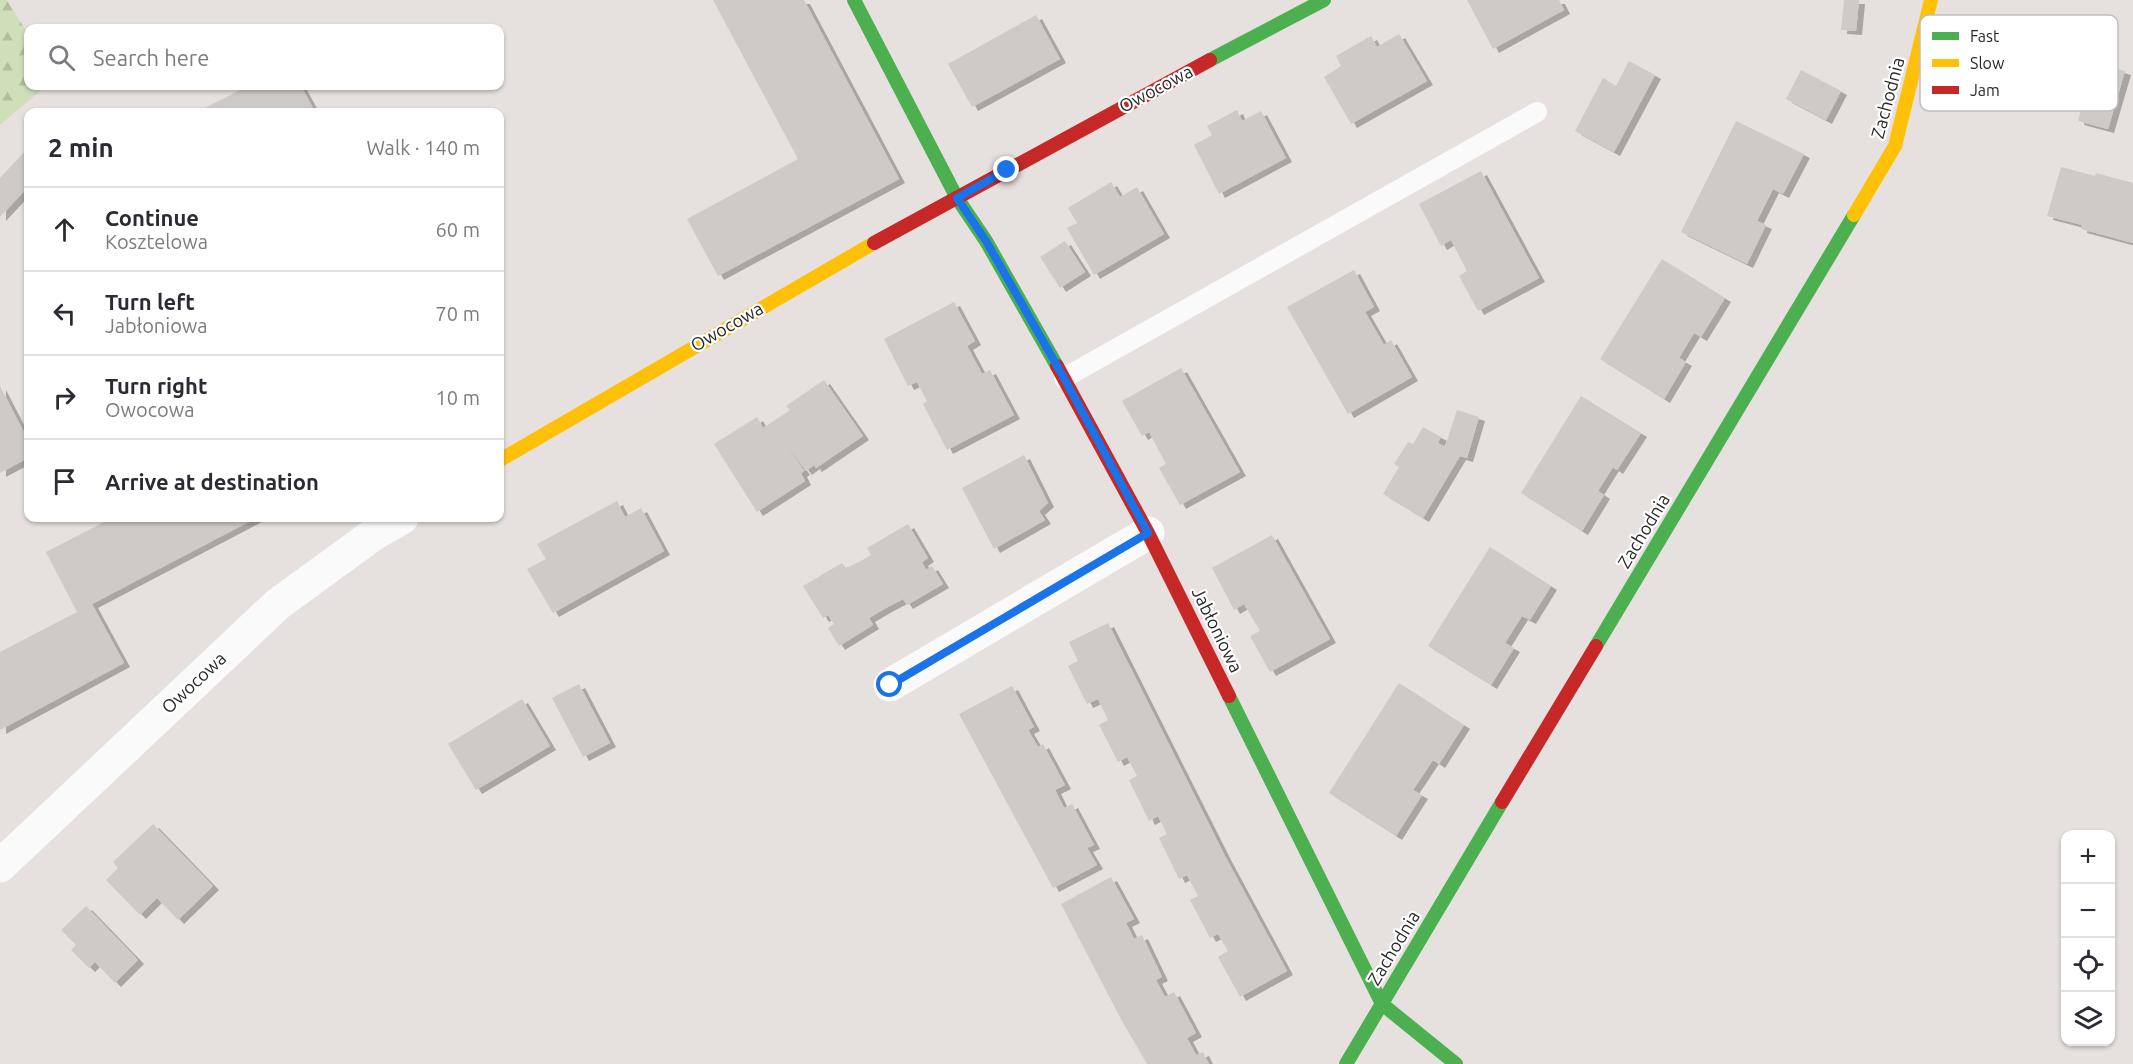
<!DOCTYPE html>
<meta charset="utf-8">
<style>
body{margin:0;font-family:Ubuntu,sans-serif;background:#f2f2f3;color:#2b2b33}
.controls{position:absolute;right:18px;bottom:18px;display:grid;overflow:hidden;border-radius:12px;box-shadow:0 2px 4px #0004}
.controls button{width:54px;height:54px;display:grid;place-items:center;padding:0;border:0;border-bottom:2px solid #e1e1e2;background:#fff;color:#2b2b33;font:30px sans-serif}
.stop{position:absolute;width:18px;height:18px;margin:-14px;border:4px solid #1a73e8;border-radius:50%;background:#fff}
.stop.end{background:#1a73e8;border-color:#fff;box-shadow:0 2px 6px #0008}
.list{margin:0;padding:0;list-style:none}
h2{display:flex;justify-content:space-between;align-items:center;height:78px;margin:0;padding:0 24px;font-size:26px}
h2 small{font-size:20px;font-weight:400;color:#7c7c81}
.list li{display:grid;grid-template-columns:39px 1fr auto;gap:18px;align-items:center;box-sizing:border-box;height:84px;padding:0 24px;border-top:2px solid #e1e1e2}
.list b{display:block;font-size:22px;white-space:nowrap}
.list p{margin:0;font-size:20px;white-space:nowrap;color:#7c7c81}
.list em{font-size:20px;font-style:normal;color:#7c7c81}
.icon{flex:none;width:33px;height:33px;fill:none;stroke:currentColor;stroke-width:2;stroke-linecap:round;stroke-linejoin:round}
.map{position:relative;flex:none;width:2133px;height:1064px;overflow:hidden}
.search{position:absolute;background:#fff;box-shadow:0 2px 4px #0004;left:24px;top:24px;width:480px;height:66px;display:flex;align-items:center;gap:15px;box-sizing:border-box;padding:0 21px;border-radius:12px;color:#7c7c81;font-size:22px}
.panel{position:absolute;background:#fff;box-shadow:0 2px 4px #0004;left:24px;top:108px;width:480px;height:414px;border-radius:12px}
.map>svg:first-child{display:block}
</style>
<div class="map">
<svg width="2133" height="1064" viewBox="0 0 2133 1064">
<defs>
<pattern id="forest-firs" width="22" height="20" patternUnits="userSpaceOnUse" patternTransform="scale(1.5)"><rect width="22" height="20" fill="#cfdfb9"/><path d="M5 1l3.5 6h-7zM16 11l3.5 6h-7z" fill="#b2bf9f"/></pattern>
<filter id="shadow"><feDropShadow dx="6" dy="4" stdDeviation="0" flood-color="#0004"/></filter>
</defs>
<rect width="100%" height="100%" fill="#e6e1de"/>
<path fill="url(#forest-firs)" d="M0 0H7L28 34V86H46L0 125Z"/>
<g fill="#cdcac7" filter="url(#shadow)">
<path d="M713 0H804L899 179 718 276 687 219 798 159Z"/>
<path d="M1467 0H1559L1564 10 1493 49Z"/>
<path d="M1844 0H1859L1856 31 1841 30Z"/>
<path d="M1036 15 1060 59 972 107 948 64Z"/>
<path d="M1399 34 1427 81 1351 124 1324 77 1341 66 1336 56 1371 36 1377 47Z"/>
<path d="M2058 52 2125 71 2108 129 2078 121 2089 80 2054 70Z"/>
<path d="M1629 61 1655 75 1614 152 1575 131 1603 78 1616 86Z"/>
<path d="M1801 70 1841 91 1826 120 1786 99Z"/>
<path d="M248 86H301L315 112H197Z"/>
<path d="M1237 110 1242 121 1261 111 1286 158 1219 194 1194 145 1212 135 1207 126Z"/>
<path d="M1736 121 1804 154 1783 194 1773 189 1757 221 1766 225 1747 264 1681 232Z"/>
<path d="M28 148V187L0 217V178Z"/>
<path d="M2061 167 2095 176 2096 173 2133 183V243L2081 229 2082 225 2047 216Z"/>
<path d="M1481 171 1539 278 1478 311 1459 276 1467 271 1451 240 1441 246 1419 204Z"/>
<path d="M1111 182 1120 197 1137 187 1164 234 1094 275 1067 228 1077 223 1068 208Z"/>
<path d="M1065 241 1085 272 1060 288 1040 257Z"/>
<path d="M1662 259 1725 298 1701 337 1694 333 1679 358 1686 362 1664 399 1600 359Z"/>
<path d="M1354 270 1374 307 1365 312 1384 345 1391 340 1412 377 1348 414 1287 307Z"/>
<path d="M954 302 975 341 967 346 982 374 990 370 1014 415 947 450 923 404 927 401 920 388 917 382 908 386 884 339Z"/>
<path d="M1181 368 1240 472 1180 505 1159 468 1166 464 1149 432 1142 436 1122 401Z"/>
<path d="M824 380 863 436 816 468 814 465 806 471 785 443 804 471 801 473 805 481 757 512 714 444 757 417 763 428 790 410 786 406Z"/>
<path d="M0 386 28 440V458L0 473Z"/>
<path d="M1581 396 1641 433 1617 470 1613 467 1598 491 1604 495 1582 531 1521 493Z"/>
<path d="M1457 410 1479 417 1467 458 1460 456 1423 518 1383 494 1399 467 1394 464 1408 442 1413 444 1423 427 1441 437 1438 443 1445 447Z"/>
<path d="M1024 455 1048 503 1039 511 1045 520 994 549 962 488Z"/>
<path d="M617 501 625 517 641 508 664 551 553 613 527 569 546 559 537 544Z"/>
<path d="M112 518H256L92 604 124 663 0 730V652L77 612 46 552Z"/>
<path d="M908 524 928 558 922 562 926 570 932 566 943 584 907 605 903 599 886 608 869 618 873 625 839 646 828 628 834 624 828 615 823 618 803 586 842 563 846 568 859 562 871 555 867 548Z"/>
<path d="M1272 535 1330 639 1270 672 1250 636 1260 631 1244 604 1234 610 1212 568Z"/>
<path d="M1490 547 1551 586 1530 620 1522 616 1505 643 1514 648 1491 685 1428 646Z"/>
<path d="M1108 623 1225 856 1287 971 1240 997 1218 957 1228 951 1218 934 1210 938 1190 900 1198 896 1187 875 1179 879 1159 838 1167 834 1158 816 1149 821 1129 780 1137 776 1127 757 1118 762 1099 725 1108 720 1098 699 1087 704 1068 666 1078 661 1069 642Z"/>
<path d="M1399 683 1464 725 1439 764 1433 760 1413 790 1422 795 1396 836 1329 793Z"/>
<path d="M579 684 610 743 583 757 552 698Z"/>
<path d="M1012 686 1034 727 1028 730 1038 747 1043 744 1065 785 1055 790 1064 808 1072 804 1094 845 1087 848 1097 865 1053 888 959 714Z"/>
<path d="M522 699 550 746 476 790 448 744Z"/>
<path d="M153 824 213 886 178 920 157 898 140 915 106 880 118 868 113 862Z"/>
<path d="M1111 877 1134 919 1126 923 1134 939 1142 935 1162 977 1156 980 1165 997 1174 992 1196 1033 1187 1038 1196 1055 1203 1052 1209 1064H1147L1122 1021 1061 904Z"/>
<path d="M86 906 138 960 115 983 95 962 89 968 71 950 76 945 61 930Z"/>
</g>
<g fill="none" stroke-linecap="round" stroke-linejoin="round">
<path stroke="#fbfafa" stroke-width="20" d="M1064 378 1537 112"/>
<g stroke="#fbfafa" stroke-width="33">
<path d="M890 685 1148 533"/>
<path d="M0 866 278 604 374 534 402 518"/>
</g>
<g stroke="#4caf50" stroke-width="14">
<path d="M854 0 957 198 986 241 1057 366"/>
<path d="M1210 60 1324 0"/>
<path d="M1596 646 1854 215"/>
<path d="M1229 696 1382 1004 1456 1064"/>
<path d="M1346 1064 1502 802"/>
</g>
<g stroke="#ffc107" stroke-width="14">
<path d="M1854 215 1895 146 1931 0"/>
<path d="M500 460 874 243"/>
</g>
<g stroke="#c62828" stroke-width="14">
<path d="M874 243 1210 60"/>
<path d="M1057 366 1148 533 1229 696"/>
<path d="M1502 802 1596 646"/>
</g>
</g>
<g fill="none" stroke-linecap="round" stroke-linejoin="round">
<path stroke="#1a73e8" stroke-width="8" d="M890 685 1148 533 1064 378 986 241 957 198 1007 170"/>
</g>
<g text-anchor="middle" stroke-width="4.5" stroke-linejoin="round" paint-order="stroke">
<g font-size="18" fill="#282828" stroke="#fff">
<text transform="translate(1156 89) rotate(-28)" y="6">Owocowa</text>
<text transform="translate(1888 98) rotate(-75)" y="6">Zachodnia</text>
<text transform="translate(727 327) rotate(-30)" y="6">Owocowa</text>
<text transform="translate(1644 531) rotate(-59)" y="6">Zachodnia</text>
<text transform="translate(1217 630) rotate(64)" y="6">Jabłoniowa</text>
<text transform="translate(194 683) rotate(-43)" y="6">Owocowa</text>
<text transform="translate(1394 948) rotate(-59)" y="6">Zachodnia</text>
</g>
</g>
<rect x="1920" y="15" width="198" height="96" rx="9" fill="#fff" stroke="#bebebe" stroke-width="1.5"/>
<rect x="1932" y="32" width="27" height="8" fill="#4caf50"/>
<rect x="1932" y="59" width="27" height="8" fill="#ffc107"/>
<rect x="1932" y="86" width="27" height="8" fill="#c62828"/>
<g font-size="16" fill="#282828">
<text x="1970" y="42">Fast</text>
<text x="1970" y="69">Slow</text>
<text x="1970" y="96">Jam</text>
</g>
</svg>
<div class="controls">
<button>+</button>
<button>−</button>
<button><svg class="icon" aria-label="locate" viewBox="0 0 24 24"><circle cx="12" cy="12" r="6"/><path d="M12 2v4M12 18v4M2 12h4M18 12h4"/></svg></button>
<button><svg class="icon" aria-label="layers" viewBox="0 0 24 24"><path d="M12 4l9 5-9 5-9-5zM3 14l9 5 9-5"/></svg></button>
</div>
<div class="stop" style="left:890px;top:685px"></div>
<div class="stop end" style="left:1007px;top:170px"></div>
<div class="search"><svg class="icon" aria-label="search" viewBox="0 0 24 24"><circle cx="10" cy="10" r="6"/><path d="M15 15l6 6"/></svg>Search here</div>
<section class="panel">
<h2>2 min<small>Walk · 140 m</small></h2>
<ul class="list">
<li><svg class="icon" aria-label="ahead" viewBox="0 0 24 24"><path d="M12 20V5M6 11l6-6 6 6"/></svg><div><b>Continue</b><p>Kosztelowa</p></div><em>60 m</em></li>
<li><svg class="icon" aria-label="left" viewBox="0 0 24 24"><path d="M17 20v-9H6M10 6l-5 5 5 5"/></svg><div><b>Turn left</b><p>Jabłoniowa</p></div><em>70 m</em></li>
<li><svg class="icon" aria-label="right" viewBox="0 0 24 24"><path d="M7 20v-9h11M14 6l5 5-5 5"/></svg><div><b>Turn right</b><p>Owocowa</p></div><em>10 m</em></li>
<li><svg class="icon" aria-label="arrive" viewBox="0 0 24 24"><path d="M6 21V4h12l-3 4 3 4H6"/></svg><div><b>Arrive at destination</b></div></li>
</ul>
</section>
</div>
